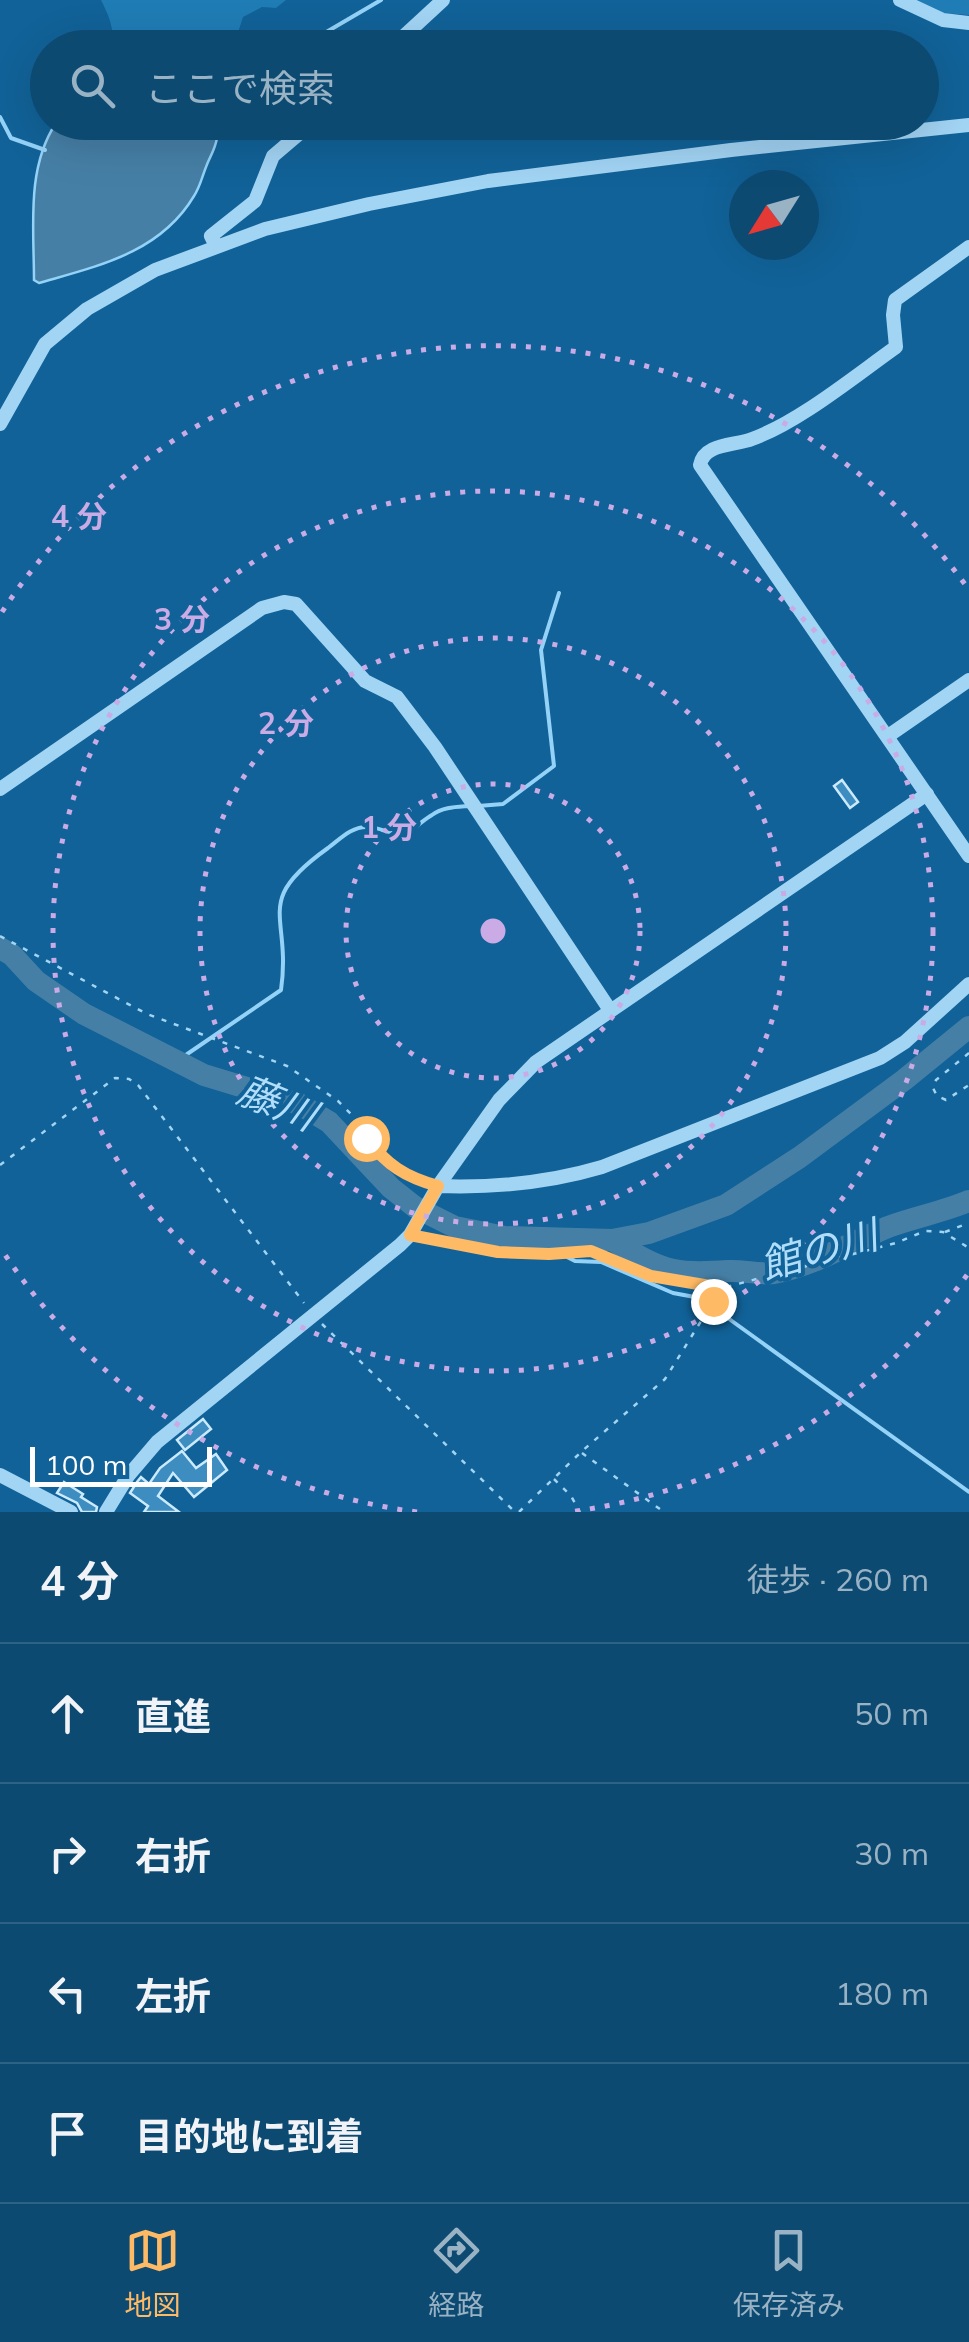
<!DOCTYPE html>
<html lang="ja">
<meta charset="utf-8">
<style>
body{margin:0;font-family:Mulish,"Noto Sans JP",sans-serif;background:#165177;color:#f1f3f6}
.compass{position:absolute;left:729px;top:170px;width:90px;height:90px;border-radius:50%;background:#0d4a72;box-shadow:0 10px 40px #0002;rotate:233deg}
.scale{position:absolute;left:30px;bottom:25px;width:182px;box-sizing:border-box;padding-left:10px;border:5px solid #fff;border-top:0;font-size:28px;line-height:35px;white-space:nowrap;color:#fff;-webkit-text-stroke:8px #116298;paint-order:stroke}
.stop{position:absolute;width:30px;height:30px;margin:-22px;border:8px solid #ffba65;border-radius:50%;background:#fff}
.stop.end{background:#ffba65;border-color:#fff;box-shadow:0 2px 10px #0008}
.list{margin:0;padding:0;list-style:none}
h2{display:flex;justify-content:space-between;align-items:center;height:130px;margin:0;padding:0 40px;font-size:42px}
h2 small{font-size:32px;font-weight:400;color:#9ab3c4}
.list li{display:grid;grid-template-columns:65px 1fr auto;gap:30px;align-items:center;box-sizing:border-box;height:140px;padding:0 40px;border-top:2px solid #2d6284}
.list b{display:block;font-size:38px;white-space:nowrap}
.list em{font-size:32px;font-style:normal;color:#9ab3c4}
.icon{flex:none;width:55px;height:55px;fill:none;stroke:currentColor;stroke-width:2;stroke-linecap:round;stroke-linejoin:round}
.map{position:relative;flex:none;width:969px;height:1512px;overflow:hidden}
.search{position:absolute;background:#0d4a72;box-shadow:0 10px 40px #0002;left:30px;right:30px;top:30px;height:110px;display:flex;align-items:center;gap:25px;box-sizing:border-box;padding:0 35px;border-radius:55px;color:#9ab3c4;font-size:38px}
.sheet{height:690px;background:#0d4a72}
nav{display:flex;justify-content:space-around;align-items:center;box-sizing:border-box;height:140px;border-top:2px solid #2d6284;background:#0d4a72;font-size:28px;color:#9ab3c4}
nav a{display:grid;justify-items:center;gap:5px}
nav .on{color:#ffba65}
.map>svg:first-child{display:block}
</style>
<div class="map">
<svg width="969" height="1512" viewBox="0 0 969 1512">
<rect width="100%" height="100%" fill="#116298"/>
<g fill="#207cb5">
<path d="M101 0H286L276 8 262 7 243 17 233 48 112 47C115 30 109 16 101 0Z"/>
<path d="M902 0H969V15L930 12Z"/>
</g>
<path fill="#467fa6" stroke="#94d2f7" stroke-width="2.5" d="M56 123V122L229 123 228 128 217 138C215 150 210 156 206 167 202 177 200 187 194 196 160 253 98 266 39 283L34 280C34 228 26 168 56 123Z"/>
<g fill="none" stroke-linecap="round" stroke-linejoin="round">
<g stroke="#94d2f7" stroke-width="4">
<path d="M299 48 381 0"/>
<path d="M0 117 11 138 45 150"/>
<path d="M478 806 503 804 554 766 541 650 559 593"/>
<path d="M177 1061 281 990C292 913 251 903 328 848 340 839 352 826 368 827 378 827 388 834 399 833 412 833 421 821 432 815 443 807 456 807 469 806"/>
<path d="M567 1238V1257L575 1261 601 1262 673 1293 700 1298 969 1492"/>
</g>
<g stroke="#467fa6" stroke-width="22">
<path d="M0 948 12 955 36 981 84 1014 204 1075 299 1104 329 1122 391 1188 415 1207 455 1227 505 1237 612 1240 649 1233 726 1205 800 1157 904 1080 969 1027"/>
<path d="M612 1240C660 1270 671 1275 728 1271 743 1270 759 1275 774 1273 814 1266 851 1242 888 1227 915 1217 943 1212 969 1201"/>
</g>
</g>
<g fill="#3e8dc1" stroke="#cbeafe" stroke-width="2.5">
<path d="M842 780 858 802 850 808 834 786Z"/>
<path d="M203 1419 211 1429 185 1450 177 1440Z"/>
<path d="M182 1451 196 1468 216 1454 227 1470 194 1497 173 1473 158 1496 179 1512H144L148 1506 130 1493 137 1482 141 1477 149 1484 160 1468Z"/>
<path d="M64 1482 83 1494 81 1497 97 1507 96 1512H82L77 1503 57 1493Z"/>
</g>
<g fill="none" stroke-linecap="round" stroke-linejoin="round">
<g stroke="#a2d4f4" stroke-width="2.5" stroke-dasharray="5 8" stroke-linecap="butt">
<path d="M0 936 147 1014 287 1066 338 1101 355 1118 387 1164 427 1182"/>
<path d="M969 1053 936 1080 933 1088 937 1096 946 1100 969 1085"/>
<path d="M0 1165 115 1078 129 1079 138 1085 304 1303"/>
<path d="M945 1232 969 1223"/>
<path d="M422 1238 499 1252 549 1254 591 1251 666 1280 722 1288 896 1243 925 1231 943 1232 969 1248"/>
<path d="M322 1324 515 1512"/>
<path d="M582 1453 664 1512"/>
<path d="M554 1479 571 1496 580 1512"/>
<path d="M519 1512 581 1452 665 1379 721 1289"/>
</g>
<g stroke="#a2d4f4" stroke-width="14">
<path d="M900 0 943 20 969 23"/>
<path d="M391 48 443 0"/>
<path d="M216 246 211 236 255 201 273 156 313 122"/>
<path d="M969 247 895 300 893 315 896 347C855 376 799 422 752 439 734 446 704 443 700 465L969 856"/>
<path d="M0 424 45 344 87 309 155 270 265 229 369 204 488 181 731 150 969 125"/>
<path d="M888 736 969 680"/>
<path d="M0 789 262 608 284 602 296 604 365 681 397 697 435 747 610 1010"/>
<path d="M438 1186 499 1100 536 1062 927 794"/>
<path d="M0 1475 71 1512"/>
<path d="M106 1512 128 1476 157 1442 400 1245 410 1235 438 1186C494 1188 548 1183 602 1167L880 1058 905 1042 969 984"/>
</g>
</g>
<g fill="none" stroke-linecap="round" stroke-linejoin="round">
<path stroke="#ffba65" stroke-width="12" d="M366 1138C387 1165 405 1177 438 1186L410 1235 498 1252 549 1254 591 1251 651 1276 722 1288 713 1301"/>
</g>
<g fill="none" stroke="#caabe5" stroke-width="5" stroke-dasharray="5 10">
<circle cx="493" cy="931" r="147"/>
<circle cx="493" cy="931" r="293"/>
<circle cx="493" cy="931" r="440"/>
<path d="M967 1275A586 586 0 0 1 569 1512M417 1512A586 586 0 0 1 2 1250M2 612A586 586 0 0 1 967 587"/>
</g>
<g text-anchor="middle" stroke-width="8" stroke-linejoin="round" paint-order="stroke">
<g font-size="40" font-style="italic" fill="#afddfa" stroke="#116298">
<text transform="translate(277 1103) rotate(22)" y="14">藤川</text>
<text transform="translate(819 1250) rotate(-16)" y="14">館の川</text>
</g>
</g>
<circle cx="493" cy="931" r="15" fill="#caabe5" stroke="#116298" stroke-width="5"/>
<g font-size="30" text-anchor="middle" font-weight="bold" fill="#caabe5" stroke="#116298" stroke-width="8" stroke-linejoin="round" paint-order="stroke">
<text x="79" y="527">4 分</text>
<text x="182" y="630">3 分</text>
<text x="286" y="734">2 分</text>
<text x="389" y="838">1 分</text>
</g>
</svg>
<svg class="compass" viewBox="-18 -18 36 36"><path d="M0-13l5 13h-10z" fill="#e53935"/><path d="M0 13l5-13h-10z" fill="#9ab3c4"/></svg>
<div class="scale">100 m</div>
<div class="stop" style="left:366px;top:1138px"></div>
<div class="stop end" style="left:713px;top:1301px"></div>
<div class="search"><svg class="icon" aria-label="search" viewBox="0 0 24 24"><circle cx="10" cy="10" r="6"/><path d="M15 15l6 6"/></svg>ここで検索</div>
</div>
<section class="sheet">
<h2>4 分<small>徒歩 · 260 m</small></h2>
<ul class="list">
<li><svg class="icon" aria-label="ahead" viewBox="0 0 24 24"><path d="M12 20V5M6 11l6-6 6 6"/></svg><div><b>直進</b></div><em>50 m</em></li>
<li><svg class="icon" aria-label="right" viewBox="0 0 24 24"><path d="M7 20v-9h11M14 6l5 5-5 5"/></svg><div><b>右折</b></div><em>30 m</em></li>
<li><svg class="icon" aria-label="left" viewBox="0 0 24 24"><path d="M17 20v-9H6M10 6l-5 5 5 5"/></svg><div><b>左折</b></div><em>180 m</em></li>
<li><svg class="icon" aria-label="arrive" viewBox="0 0 24 24"><path d="M6 21V4h12l-3 4 3 4H6"/></svg><div><b>目的地に到着</b></div></li>
</ul>
</section>
<nav>
<a class="on"><svg class="icon" aria-label="map" viewBox="0 0 24 24"><path d="M3 6l6-2 6 2 6-2v14l-6 2-6-2-6 2zM9 4v14M15 6v14"/></svg>地図</a>
<a><svg class="icon" aria-label="directions" viewBox="0 0 24 24"><path d="M12 3l9 9-9 9-9-9zM9 14v-3h6M13 9l2 2-2 2"/></svg>経路</a>
<a><svg class="icon" aria-label="saved" viewBox="0 0 24 24"><path d="M7 4h10v16l-5-4-5 4z"/></svg>保存済み</a>
</nav>
